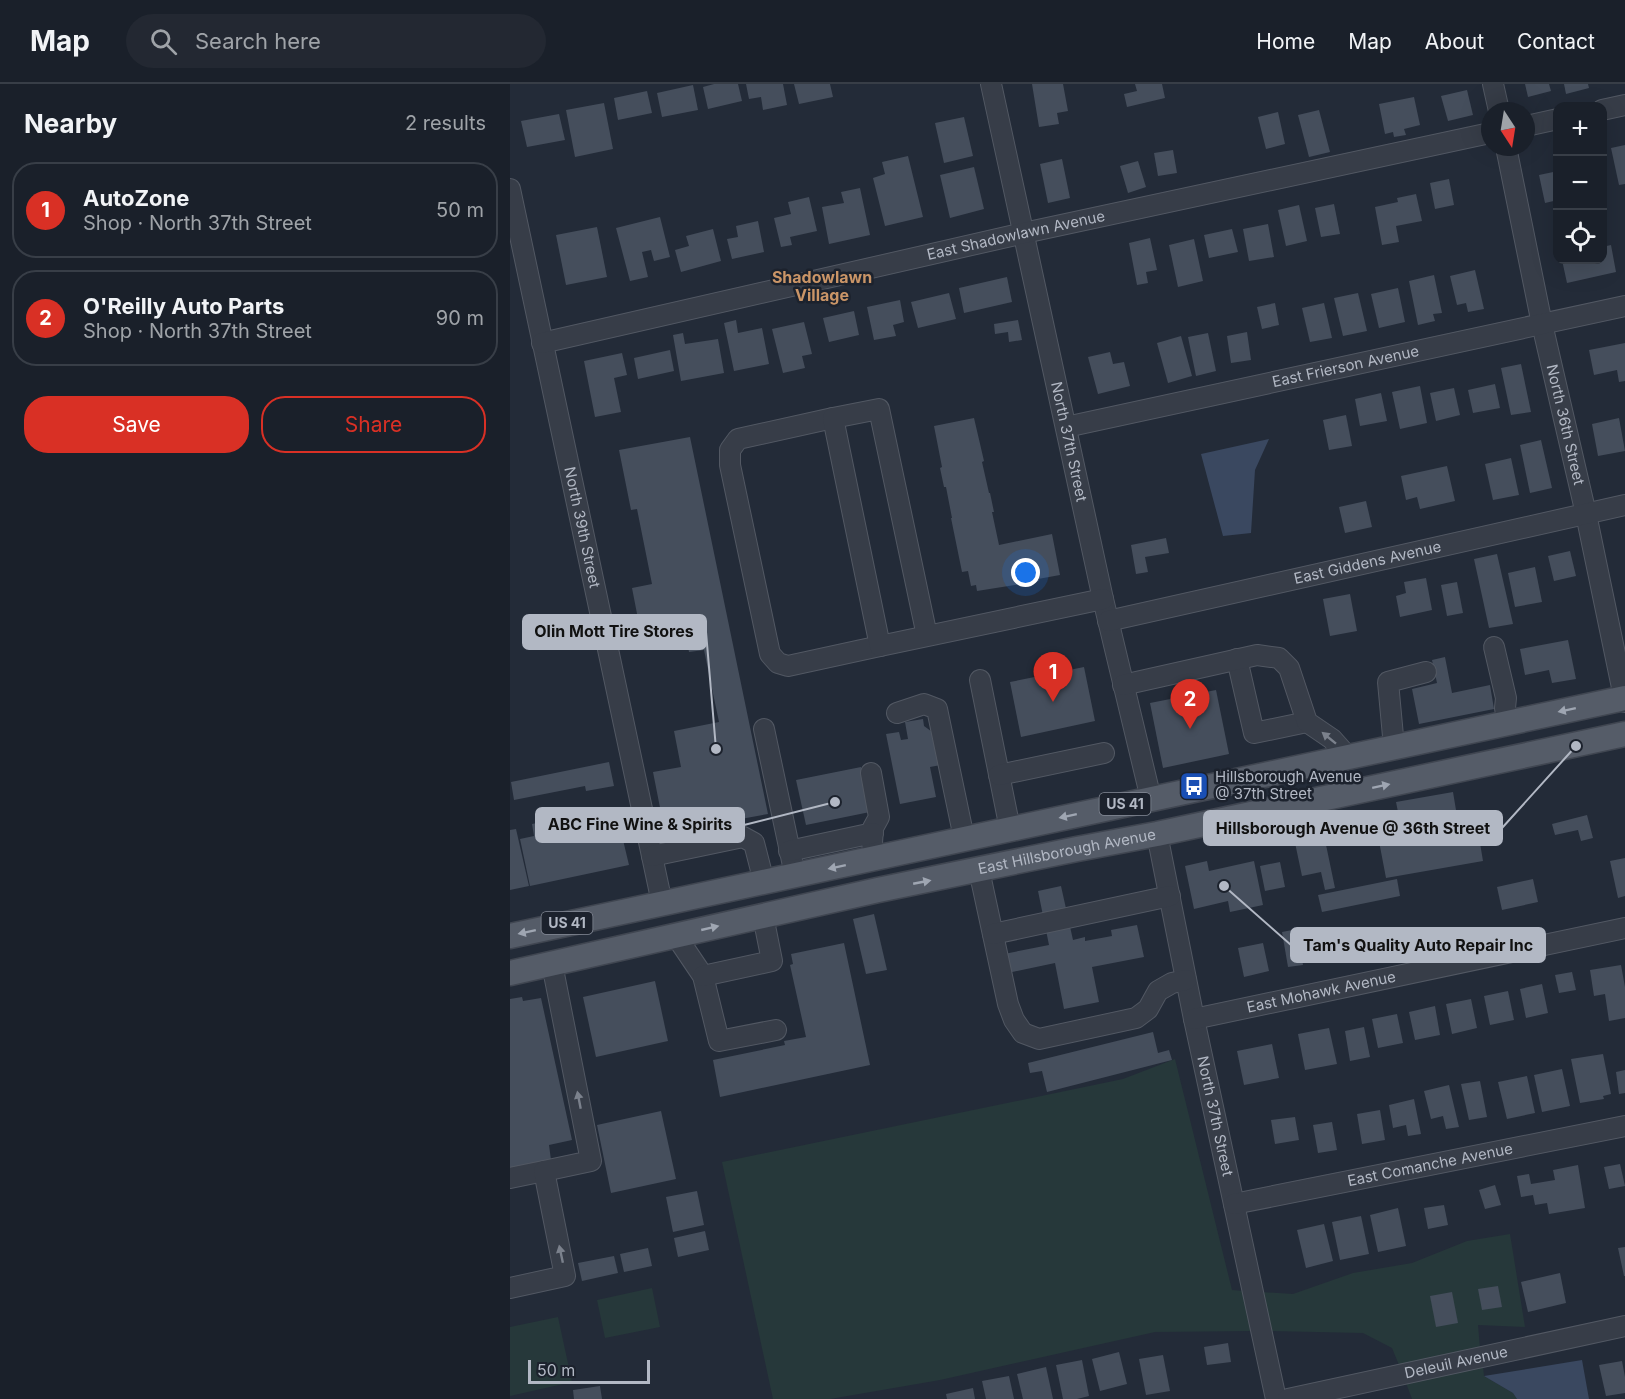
<!DOCTYPE html>
<meta charset="utf-8">
<style>
body{margin:0;font-family:Inter,sans-serif;background:#232832;color:#f1f3f6}
.controls{position:absolute;right:18px;top:18px;display:grid;overflow:hidden;border-radius:12px;box-shadow:0 6px 24px #0002}
.controls button{width:54px;height:54px;display:grid;place-items:center;padding:0;border:0;border-bottom:2px solid #383e47;background:#1a202a;color:#f1f3f6;font:30px sans-serif}
.compass{position:absolute;left:971px;top:18px;width:54px;height:54px;border-radius:50%;background:#1a202a;box-shadow:0 6px 24px #0002;rotate:168deg}
.scale{position:absolute;left:18px;bottom:15px;width:122px;box-sizing:border-box;padding-left:6px;border:3px solid #b2b8c4;border-top:0;font-size:16px;line-height:21px;white-space:nowrap;color:#b2b8c4;-webkit-text-stroke:4px #1c222d;paint-order:stroke}
.you{position:absolute;left:516px;top:489px;width:21px;height:21px;margin:-15px;border:4px solid #fff;border-radius:50%;background:#1a73e8;box-shadow:0 0 0 9px #1a73e833}
.badge{display:grid;place-items:center;width:39px;height:39px;border-radius:50%;background:#d93025;color:#fff;font-size:20px;font-weight:700}
.pin{position:absolute;translate:-50% -50px;filter:drop-shadow(0 2px 3px #0008)}
.pin::after{content:'';position:absolute;top:32px;width:21px;height:18px;background:inherit;clip-path:polygon(0 0,100% 0,50% 100%)}
.list{margin:0;padding:0;list-style:none}
h2{display:flex;justify-content:space-between;align-items:center;height:78px;margin:0;padding:0 24px;font-size:26px}
h2 small{font-size:20px;font-weight:400;color:#9fa3a8}
.list li{display:grid;grid-template-columns:39px 1fr auto;gap:18px;align-items:center;box-sizing:border-box;height:96px;margin:0 12px 12px;padding:0 12px;border:2px solid #383e47;border-radius:24px}
.list b{display:block;font-size:22px;white-space:nowrap}
.list p{margin:0;font-size:20px;white-space:nowrap;color:#9fa3a8}
.list em{font-size:20px;font-style:normal;color:#9fa3a8}
.actions{display:flex;gap:12px;padding:18px 24px}
.actions a{flex:1;padding:14px 0;border:2px solid #d93025;border-radius:24px;text-align:center;font-size:21px;color:#d93025}
.actions .main{background:#d93025;color:#fff}
.icon{flex:none;width:33px;height:33px;fill:none;stroke:currentColor;stroke-width:2;stroke-linecap:round;stroke-linejoin:round}
.map{position:relative;flex:none;width:1115px;height:1315px;overflow:hidden}
header{display:flex;align-items:center;gap:36px;box-sizing:border-box;height:84px;padding:0 30px;background:#1a202a;border-bottom:2px solid #383e47}
header strong{font-size:28px}
nav{display:flex;gap:33px;margin-inline-start:auto;font-size:21px}
.search{width:420px;height:54px;background:#232832;display:flex;align-items:center;gap:15px;box-sizing:border-box;padding:0 21px;border-radius:33px;color:#9fa3a8;font-size:22px}
main{display:flex}
aside{flex:1;background:#1a202a}
.map>svg:first-child{display:block}
</style>
<header>
<strong>Map</strong>
<div class="search"><svg class="icon" aria-label="search" viewBox="0 0 24 24"><circle cx="10" cy="10" r="6"/><path d="M15 15l6 6"/></svg>Search here</div>
<nav><a>Home</a><a>Map</a><a>About</a><a>Contact</a></nav>
</header>
<main>
<aside>
<h2>Nearby<small>2 results</small></h2>
<ul class="list">
<li><span class="badge">1</span><div><b>AutoZone</b><p>Shop · North 37th Street</p></div><em>50 m</em></li>
<li><span class="badge">2</span><div><b>O'Reilly Auto Parts</b><p>Shop · North 37th Street</p></div><em>90 m</em></li>
</ul>
<div class="actions"><a class="main">Save</a><a>Share</a></div>
</aside>
<div class="map">
<svg width="1115" height="1315" viewBox="0 0 1115 1315">
<rect width="100%" height="100%" fill="#232b38"/>
<g fill="#26383a">
<path d="M665 975 722 1206 734 1207 743 1247 645 1248 430 1296 320 1315H263L212 1078 613 995Z"/>
<path d="M1000 1150 1015 1243 968 1241 970 1264 889 1281 882 1264 853 1249 760 1247 751 1208 783 1210 843 1189 902 1179 957 1157Z"/>
<path d="M142 1204 150 1243 95 1254 87 1216Z"/>
<path d="M48 1233 62 1298 0 1312V1243Z"/>
<path d="M973 1282 974 1292 1003 1309 1007 1315H902L896 1299Z"/>
</g>
<g fill="#3a4860">
<path d="M759 355 745 386 741 449 713 452 691 370Z"/>
<path d="M1072 1276 1079 1315H1007L1003 1309 974 1292Z"/>
</g>
<g fill="#454e5c">
<path d="M204 0H228L232 17 198 25 193 3Z"/>
<path d="M236 0H273L277 21 253 26 251 13 239 15Z"/>
<path d="M284 0H320L323 13 289 20Z"/>
<path d="M522 0H553L558 27 547 29 549 40 529 43Z"/>
<path d="M625 0H652L655 14 617 23 614 10 627 7Z"/>
<path d="M1015 0H1039L1041 7 1018 13Z"/>
<path d="M1054 0H1078L1079 4 1056 10Z"/>
<path d="M183 1 188 26 152 33 147 9Z"/>
<path d="M957 6 963 31 938 37 931 12Z"/>
<path d="M137 7 142 29 108 36 104 14Z"/>
<path d="M904 13 910 41 894 45 896 51 884 53 883 48 875 50 869 20Z"/>
<path d="M94 19 103 65 65 73 56 26Z"/>
<path d="M809 26 820 68 799 73 788 31Z"/>
<path d="M768 28 775 60 756 65 748 33Z"/>
<path d="M49 30 55 56 17 63 11 37Z"/>
<path d="M454 33 463 72 434 79 425 39Z"/>
<path d="M1115 61V100L1109 101 1101 64Z"/>
<path d="M663 66 667 89 648 92 644 69Z"/>
<path d="M398 72 413 133 375 142 363 94 375 90 372 78Z"/>
<path d="M552 75 560 114 538 119 530 80Z"/>
<path d="M628 77 636 103 618 109 610 82Z"/>
<path d="M464 83 474 125 440 134 430 91Z"/>
<path d="M1048 87V116L1035 119 1029 91Z"/>
<path d="M939 95 944 121 925 125 920 99Z"/>
<path d="M350 104 360 151 319 160 312 123 334 119 331 108Z"/>
<path d="M906 110 912 137 886 142 889 158 872 161 865 123 888 118 887 114Z"/>
<path d="M299 113 307 147 280 153 282 161 271 163 264 134 281 130 278 118Z"/>
<path d="M824 120 830 150 811 153 805 124Z"/>
<path d="M789 121 797 157 776 162 768 126Z"/>
<path d="M150 133 160 173 144 177 141 166 132 168 138 193 120 197 106 144Z"/>
<path d="M248 137 254 168 222 175 217 155 228 153 226 142Z"/>
<path d="M758 140 764 173 739 177 733 145Z"/>
<path d="M87 143 97 193 56 201 46 151Z"/>
<path d="M203 145 211 177 171 188 165 166 179 162 176 152Z"/>
<path d="M722 145 728 168 699 174 694 151Z"/>
<path d="M640 154 647 186 636 188 638 199 627 201 619 159Z"/>
<path d="M684 155 693 197 668 203 659 161Z"/>
<path d="M1101 161 1106 188 1057 199 1052 176H1092V163Z"/>
<path d="M965 186 974 225 958 228 956 219 947 221 940 192Z"/>
<path d="M924 191 932 229 923 230 925 237 908 241 899 197Z"/>
<path d="M497 193 502 218 454 229 449 204Z"/>
<path d="M888 204 895 238 869 244 861 210Z"/>
<path d="M439 209 446 235 408 244 401 218Z"/>
<path d="M848 209 857 247 833 252 824 214Z"/>
<path d="M390 216 394 238 383 241 386 252 364 256 357 223Z"/>
<path d="M765 219 769 241 752 245 747 223Z"/>
<path d="M814 219 822 254 800 258 792 224Z"/>
<path d="M344 227 349 251 319 258 313 234Z"/>
<path d="M226 236 228 249 252 244 259 280 224 287 214 239Z"/>
<path d="M508 236 512 256 499 258 498 248 485 250 484 240Z"/>
<path d="M294 238 302 270 292 272 295 284 273 289 262 245Z"/>
<path d="M737 248 741 276 721 279 717 252Z"/>
<path d="M173 249 175 260 208 255 214 289 171 297 163 251Z"/>
<path d="M698 249 706 287 686 292 678 253Z"/>
<path d="M671 252 682 292 658 299 647 259Z"/>
<path d="M1115 259V297L1109 298 1107 286 1084 291 1079 266Z"/>
<path d="M160 266 164 287 128 295 124 274Z"/>
<path d="M600 268 603 280 614 278 620 302 588 310 578 273Z"/>
<path d="M112 269 117 291 104 294 111 328 85 333 74 277Z"/>
<path d="M1011 280 1021 328 1001 331 991 284Z"/>
<path d="M985 300 990 324 963 329 958 306Z"/>
<path d="M910 302 917 339 890 345 882 308Z"/>
<path d="M944 304 950 331 926 337 920 309Z"/>
<path d="M871 309 877 337 850 342 845 315Z"/>
<path d="M836 331 842 362 819 366 813 336Z"/>
<path d="M464 334 474 377 472 378 479 409H480L484 428H482L489 461 542 450 550 491 528 495 529 497 467 507 466 501 461 502 458 487 452 488 441 434H442L436 403H434L430 384 432 383 424 342Z"/>
<path d="M1109 334 1115 367 1088 372 1082 340Z"/>
<path d="M180 353 258 730 155 749 143 688 171 683 164 647 209 638 194 566 179 568 174 542 152 546 150 537 129 540 122 504 142 500 127 425 121 426 109 366Z"/>
<path d="M1031 356 1042 404 1020 409 1010 361Z"/>
<path d="M1001 374 1009 411 983 416 975 380Z"/>
<path d="M937 382 945 417 910 425 907 413 896 416 891 392Z"/>
<path d="M856 417 862 443 835 449 829 423Z"/>
<path d="M656 454 659 469 635 473 638 488 626 490 621 461Z"/>
<path d="M1060 467 1066 492 1044 497 1038 472Z"/>
<path d="M987 470 1003 540 979 544 964 475Z"/>
<path d="M1025 483 1032 518 1005 523 998 489Z"/>
<path d="M916 494 922 526 890 533 886 512 896 509 894 498Z"/>
<path d="M947 498 953 529 937 532 931 501Z"/>
<path d="M840 510 847 547 820 552 813 515Z"/>
<path d="M1058 556 1066 595 1042 599 1039 586 1015 591 1010 565Z"/>
<path d="M935 573 942 609 980 601 984 625 909 640 902 605 927 599 922 576Z"/>
<path d="M574 583 585 637 511 653 500 598Z"/>
<path d="M706 606 719 670 653 684 640 619Z"/>
<path d="M413 635 414 642 425 650 431 681 420 683 426 713 390 720 376 650 389 648 391 656 398 655 395 638Z"/>
<path d="M99 678 104 702 76 707 75 702 4 716 1 698Z"/>
<path d="M351 683 360 728 296 741 286 696Z"/>
<path d="M943 708 950 750 968 747 973 777 876 794 864 731 888 728 886 718Z"/>
<path d="M100 730 101 736 108 735 119 781 20 802 10 755 24 752 22 740 52 734 53 740Z"/>
<path d="M1077 731 1083 754 1071 757 1068 746 1045 751 1042 740Z"/>
<path d="M6 745 19 802 0 806V746Z"/>
<path d="M806 749 808 758 815 756 825 804 815 806 811 788 792 792 784 754Z"/>
<path d="M1115 774V812L1108 814 1100 777Z"/>
<path d="M697 777 699 787 744 777 753 821 720 828 718 817 684 825 675 782Z"/>
<path d="M770 778 775 803 755 807 750 782Z"/>
<path d="M887 795 890 812 812 828 808 811Z"/>
<path d="M1023 795 1028 818 992 826 987 803Z"/>
<path d="M551 802 563 856 575 853V857L602 852 601 846 627 841 634 873 582 883 589 918 554 925 545 879 493 890 489 871 539 861 528 807Z"/>
<path d="M364 830 377 886 356 890 343 835Z"/>
<path d="M787 845 793 881 778 883 772 848Z"/>
<path d="M334 859 360 981 210 1013 203 976 275 961 274 957 296 953 280 881 283 880 281 870Z"/>
<path d="M753 859 759 887 734 893 728 864Z"/>
<path d="M1111 881 1115 903V934L1099 937 1095 910 1084 912 1080 886Z"/>
<path d="M1062 888 1066 906 1049 909 1045 891Z"/>
<path d="M145 897 158 957 86 973 73 913Z"/>
<path d="M1032 900 1038 929 1016 934 1010 905Z"/>
<path d="M998 907 1004 936 980 941 974 912Z"/>
<path d="M12 913 13 917 31 914 62 1056 39 1061 41 1076 0 1084V915Z"/>
<path d="M961 915 967 944 942 950 936 920Z"/>
<path d="M925 922 930 951 905 956 899 928Z"/>
<path d="M887 930 893 959 868 964 862 935Z"/>
<path d="M854 943 860 973 840 977 835 947Z"/>
<path d="M819 944 827 980 795 986 788 950Z"/>
<path d="M643 948 648 969 659 966 662 976 537 1008 532 987 520 989 518 979Z"/>
<path d="M762 960 769 994 734 1001 727 967Z"/>
<path d="M1093 970 1101 1010 1093 1012 1094 1015 1070 1019 1061 975Z"/>
<path d="M1052 985 1060 1022 1032 1028 1024 991Z"/>
<path d="M1115 986V1009L1109 1010 1106 988Z"/>
<path d="M1017 992 1025 1029 997 1035 988 998Z"/>
<path d="M970 997 977 1033 959 1036 951 1000Z"/>
<path d="M939 1001 949 1043 936 1045 933 1032 921 1035 914 1007Z"/>
<path d="M904 1015 911 1050 898 1052 896 1041 883 1044 879 1021Z"/>
<path d="M870 1026 875 1056 852 1060 847 1030Z"/>
<path d="M151 1027 166 1095 101 1109 87 1041Z"/>
<path d="M785 1033 789 1056 765 1060 761 1036Z"/>
<path d="M822 1038 827 1066 808 1069 803 1041Z"/>
<path d="M1110 1080 1115 1102 1099 1105 1094 1083Z"/>
<path d="M1068 1081 1075 1124 1039 1130 1037 1119 1025 1121 1023 1111 1011 1113 1007 1092 1019 1090 1021 1100 1045 1096 1043 1086Z"/>
<path d="M985 1101 991 1121 975 1125 969 1106Z"/>
<path d="M187 1107 194 1141 163 1148 156 1113Z"/>
<path d="M934 1121 938 1141 918 1145 914 1124Z"/>
<path d="M888 1124 896 1162 868 1168 860 1131Z"/>
<path d="M851 1132 859 1170 830 1176 822 1138Z"/>
<path d="M814 1140 823 1177 796 1184 787 1146Z"/>
<path d="M195 1147 199 1166 168 1173 164 1154Z"/>
<path d="M1115 1163V1192H1114L1108 1164Z"/>
<path d="M138 1164 142 1182 114 1188 110 1170Z"/>
<path d="M104 1172 108 1189 72 1197 68 1179Z"/>
<path d="M1050 1189 1056 1219 1018 1228 1011 1198Z"/>
<path d="M988 1202 992 1223 972 1226 968 1205Z"/>
<path d="M942 1208 948 1239 926 1243 920 1212Z"/>
<path d="M718 1259 721 1278 697 1281 694 1263Z"/>
<path d="M609 1268 617 1300 590 1307 582 1275Z"/>
<path d="M653 1271 660 1307 636 1311 629 1275Z"/>
<path d="M572 1276 579 1312 567 1315H553L546 1281Z"/>
<path d="M1112 1277 1115 1293V1309L1096 1312 1089 1281Z"/>
<path d="M536 1283 543 1315H513L507 1290Z"/>
<path d="M499 1292 504 1315H476L472 1297Z"/>
<path d="M90 1302 92 1315H64L63 1306Z"/>
<path d="M463 1304 465 1315H437L436 1310Z"/>
</g>
<g fill="none" stroke-linecap="round" stroke-linejoin="round">
<g stroke="#525863" stroke-width="22">
<g id="minor">
<path id="s1" d="M481 0 593 515 641 715"/>
<path d="M983 0 989 27"/>
<path d="M1092 26 1115 21"/>
<path d="M1016 42 1048 35"/>
<path id="s2" d="M996 63 1032 240 1076 430 1115 618"/>
<path id="s3" d="M0 105 152 819"/>
<path id="s4" d="M32 259 514 149 980 49"/>
<path d="M323 334 228 355 220 366V381L260 570 268 579 278 582 370 562"/>
<path id="s5" d="M556 343 1115 222"/>
<path id="s6" d="M598 537 1115 421"/>
<path d="M417 552 369 325 323 334 370 562 593 515"/>
<path d="M984 563 996 614 995 624 998 639"/>
<path d="M727 575 744 649 797 638"/>
<path d="M470 596 500 745"/>
<path d="M613 601 747 571 769 574 779 584 797 638 822 655 838 673"/>
<path d="M387 629 414 620 427 625 454 754"/>
<path d="M254 645 285 791"/>
<path d="M884 663 878 598 916 588"/>
<path d="M361 689 369 733 363 744 362 759 365 775"/>
<path d="M489 691 594 669"/>
<path id="s7" d="M647 750 684 935 766 1315"/>
<path d="M279 767 363 749"/>
<path d="M142 772 233 753 244 759 254 798"/>
<path d="M469 786 498 920 504 936 513 949 529 955 626 934 638 925 648 907 662 899 676 896"/>
<path d="M483 850 660 812"/>
<path d="M166 852 193 892 209 957 266 946"/>
<path d="M193 892 262 877 253 832"/>
<path id="s8" d="M684 935 1115 844"/>
<path d="M0 1094 34 1087"/>
<path id="s9" d="M724 1120 1115 1042"/>
<path d="M0 1204 55 1192 34 1087 81 1077 42 880"/>
<path id="s10" d="M778 1315 1115 1242"/>
</g>
</g>
<g stroke="#404651" stroke-width="27">
<g id="major">
<path d="M0 852 1115 614"/>
<path id="s11" d="M0 889 368 806 567 765 647 750 1115 650"/>
</g>
</g>
<use href="#minor" stroke="#373d48" stroke-width="20"/>
<use href="#major" stroke="#555c68" stroke-width="24"/>
</g>
<defs><path id="oneway-solid" d="M-6-.8H1V-3.2L6.5 0L1 3.2V.8H-6Z" transform="scale(1.5)"/></defs>
<g fill="#9fa6b2">
<use href="#oneway-solid" transform="translate(1057 626) rotate(168)"/>
<use href="#oneway-solid" transform="translate(871 702) rotate(-12)"/>
<use href="#oneway-solid" transform="translate(558 732) rotate(168)"/>
<use href="#oneway-solid" transform="translate(327 783) rotate(168)"/>
<use href="#oneway-solid" transform="translate(412 798) rotate(-11)"/>
<use href="#oneway-solid" transform="translate(200 844) rotate(-13)"/>
<use href="#oneway-solid" transform="translate(17 848) rotate(168)"/>
</g>
<g fill="#7b818c">
<use href="#oneway-solid" transform="translate(819 654) rotate(-141)"/>
<use href="#oneway-solid" transform="translate(69 1016) rotate(-101)"/>
<use href="#oneway-solid" transform="translate(51 1170) rotate(-102)"/>
</g>
<defs>
<g id="bus-square" transform="scale(1.5)"><rect x="-9" y="-9" width="18" height="18" rx="4" fill="#1a4fb4" stroke="#1c222d"/><path d="M-5-6H5V4H4V6H2V4H-2V6H-4V4H-5ZM-3.5-4V0h7V-4ZM-3.5 1.2v1.5H-2V1.2ZM2 1.2v1.5H3.5V1.2Z" fill="#fff"/></g>
</defs>
<g fill-rule="evenodd">
<use href="#bus-square" x="684" y="702"/>
</g>
<g text-anchor="middle" stroke-width="5" stroke-linejoin="round" paint-order="stroke">
<g fill="#1c222d" stroke="#858b97" stroke-width="1.5">
<rect x="589.5" y="709" width="51" height="22" rx="4.5"/>
<rect x="31.5" y="828" width="51" height="22" rx="4.5"/>
</g>
<g font-size="14" font-weight="bold" fill="#b2b8c4">
<text x="615" y="725">US 41</text>
<text x="57" y="844">US 41</text>
</g>
<g font-size="15" fill="#b2b8c4" stroke="#1c222d">
<text dy="5" stroke="none"><textPath href="#s4" startOffset="486">East Shadowlawn Avenue</textPath></text>
<text dy="5" stroke="none"><textPath href="#s5" startOffset="286">East Frierson Avenue</textPath></text>
<text dy="5" stroke="none"><textPath href="#s2" startOffset="284">North 36th Street</textPath></text>
<text dy="5" stroke="none"><textPath href="#s1" startOffset="366">North 37th Street</textPath></text>
<text dy="5" stroke="none"><textPath href="#s3" startOffset="346">North 39th Street</textPath></text>
<text dy="5" stroke="none"><textPath href="#s6" startOffset="266">East Giddens Avenue</textPath></text>
<text dy="5" stroke="none"><textPath href="#s11" startOffset="570">East Hillsborough Avenue</textPath></text>
<text dy="5" stroke="none"><textPath href="#s8" startOffset="130">East Mohawk Avenue</textPath></text>
<text dy="5" stroke="none"><textPath href="#s7" startOffset="288">North 37th Street</textPath></text>
<text dy="5" stroke="none"><textPath href="#s9" startOffset="200">East Comanche Avenue</textPath></text>
<text dy="5" stroke="none"><textPath href="#s10" startOffset="172">Deleuil Avenue</textPath></text>
</g>
<g font-size="15" fill="#b2b8c4" stroke="#1c222d" text-anchor="start">
<text x="705" y="698">Hillsborough Avenue<tspan x="705" dy="17">@ 37th Street</tspan></text>
</g>
<g font-size="16" font-weight="bold" fill="#ca9567" stroke="#1c222d">
<text x="312" y="199">Shadowlawn<tspan x="312" dy="18">Village</tspan></text>
</g>
</g>
<path fill="none" stroke="#b2b8c4" stroke-width="2" d="M206 665L196 548M325 718L234 741M1066 662L992 744M714 802L781 861"/>
<g fill="#b2b8c4" stroke="#1c222d" stroke-width="2">
<circle cx="206" cy="665" r="6"/>
<circle cx="325" cy="718" r="6"/>
<circle cx="1066" cy="662" r="6"/>
<circle cx="714" cy="802" r="6"/>
</g>
<g fill="#b2b8c4" stroke="#b2b8c4" stroke-width="2">
<rect x="13" y="531" width="183" height="34" rx="6"/>
<rect x="26" y="724" width="208" height="34" rx="6"/>
<rect x="694" y="727" width="298" height="34" rx="6"/>
<rect x="781" y="844" width="254" height="34" rx="6"/>
</g>
<g font-size="16" text-anchor="middle" font-weight="bold" fill="#111">
<text x="104" y="553">Olin Mott Tire Stores</text>
<text x="130" y="746">ABC Fine Wine &amp; Spirits</text>
<text x="843" y="750">Hillsborough Avenue @ 36th Street</text>
<text x="908" y="867">Tam's Quality Auto Repair Inc</text>
</g>
</svg>
<div class="controls">
<button>+</button>
<button>−</button>
<button><svg class="icon" aria-label="locate" viewBox="0 0 24 24"><circle cx="12" cy="12" r="6"/><path d="M12 2v4M12 18v4M2 12h4M18 12h4"/></svg></button>
</div>
<svg class="compass" viewBox="-18 -18 36 36"><path d="M0-13l5 13h-10z" fill="#e53935"/><path d="M0 13l5-13h-10z" fill="#9fa3a8"/></svg>
<div class="scale">50 m</div>
<div class="you"></div>
<div class="pin badge" style="left:543px;top:618px">1</div>
<div class="pin badge" style="left:680px;top:645px">2</div>
</div>
</main>
